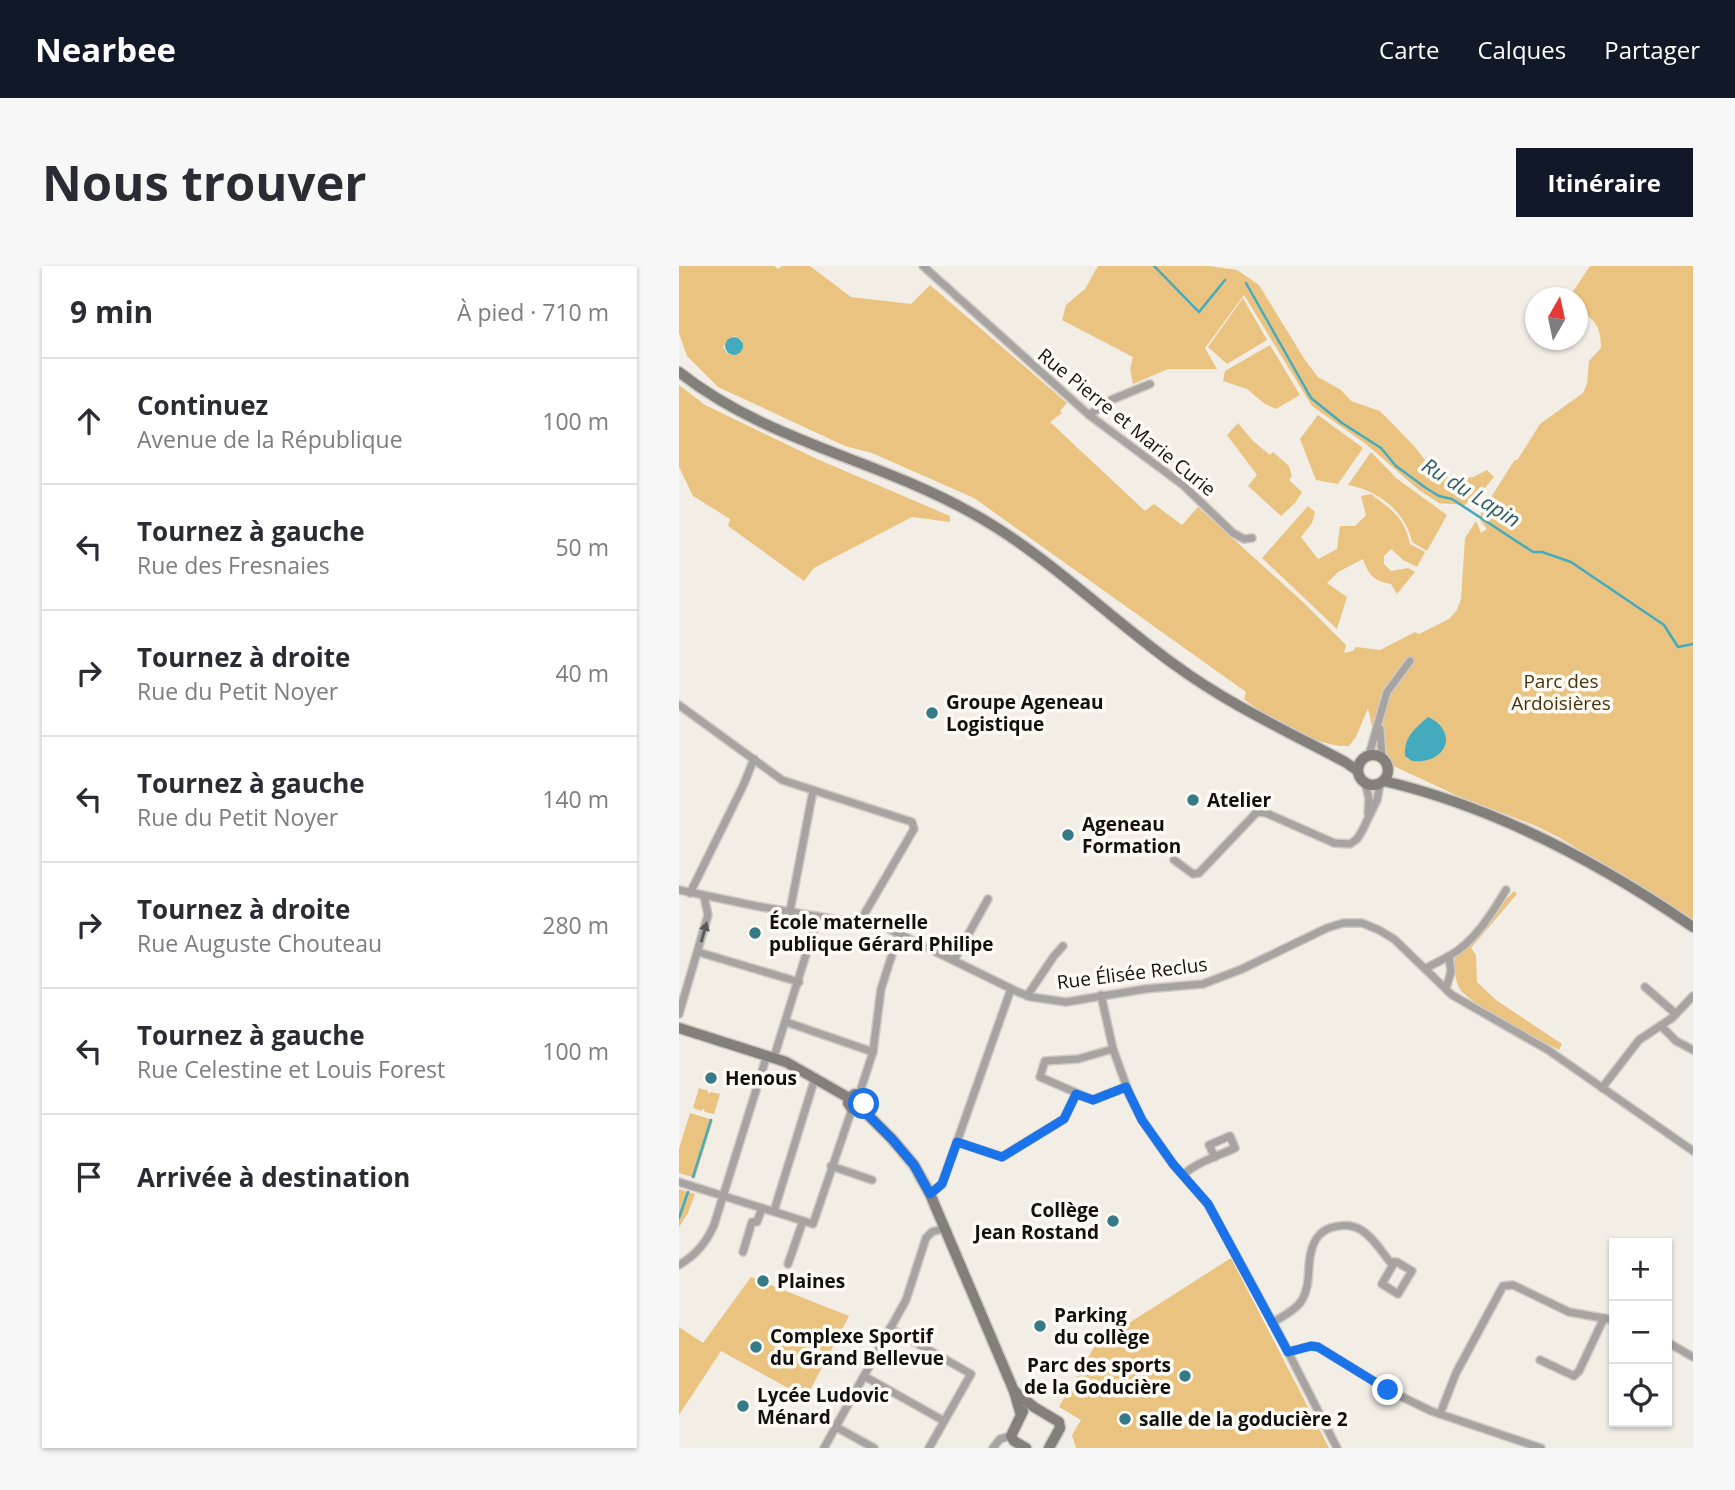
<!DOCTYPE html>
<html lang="fr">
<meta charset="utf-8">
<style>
body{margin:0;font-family:"Open Sans",sans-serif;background:#f7f7f7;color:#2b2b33}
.controls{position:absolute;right:21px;bottom:21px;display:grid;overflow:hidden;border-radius:0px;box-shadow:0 2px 5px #0004}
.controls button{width:63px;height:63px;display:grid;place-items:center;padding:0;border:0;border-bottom:2px solid #e1e1e2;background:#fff;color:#2b2b33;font:35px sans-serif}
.compass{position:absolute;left:846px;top:21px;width:63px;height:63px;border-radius:50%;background:#fff;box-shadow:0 2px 5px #0004;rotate:9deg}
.stop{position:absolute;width:21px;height:21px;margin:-16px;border:5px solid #1a73e8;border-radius:50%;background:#fff}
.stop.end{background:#1a73e8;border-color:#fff;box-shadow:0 2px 7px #0008}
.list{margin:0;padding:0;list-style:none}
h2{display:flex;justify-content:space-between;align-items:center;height:91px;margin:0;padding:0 28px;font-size:30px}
h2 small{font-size:23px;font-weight:400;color:#7c7c81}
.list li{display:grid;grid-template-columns:46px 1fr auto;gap:21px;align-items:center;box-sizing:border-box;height:126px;padding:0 28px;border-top:2px solid #e1e1e2}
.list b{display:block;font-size:26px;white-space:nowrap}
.list p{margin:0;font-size:23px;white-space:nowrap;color:#7c7c81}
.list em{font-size:23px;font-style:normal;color:#7c7c81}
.icon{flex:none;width:38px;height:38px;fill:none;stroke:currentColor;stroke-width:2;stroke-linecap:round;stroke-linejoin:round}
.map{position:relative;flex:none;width:1014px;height:1182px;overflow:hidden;border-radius:0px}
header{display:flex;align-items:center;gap:42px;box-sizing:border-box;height:98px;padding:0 35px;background:#111827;color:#fff}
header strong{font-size:33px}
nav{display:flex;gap:38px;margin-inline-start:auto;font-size:24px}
.intro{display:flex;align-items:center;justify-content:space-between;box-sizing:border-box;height:168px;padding:0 42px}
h1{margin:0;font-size:49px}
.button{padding:18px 32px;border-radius:0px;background:#111827;color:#fff;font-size:24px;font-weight:700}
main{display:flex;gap:42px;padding:0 42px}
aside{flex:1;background:#fff;border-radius:0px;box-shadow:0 2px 5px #0004}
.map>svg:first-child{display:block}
</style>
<header>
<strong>Nearbee</strong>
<nav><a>Carte</a><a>Calques</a><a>Partager</a></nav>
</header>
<div class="intro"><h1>Nous trouver</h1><a class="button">Itinéraire</a></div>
<main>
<aside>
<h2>9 min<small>À pied · 710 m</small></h2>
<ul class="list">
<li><svg class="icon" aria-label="ahead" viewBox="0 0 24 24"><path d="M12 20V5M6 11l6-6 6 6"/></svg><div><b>Continuez</b><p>Avenue de la République</p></div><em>100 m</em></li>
<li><svg class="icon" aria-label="left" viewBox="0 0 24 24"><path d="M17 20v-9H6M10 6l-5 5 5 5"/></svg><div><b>Tournez à gauche</b><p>Rue des Fresnaies</p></div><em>50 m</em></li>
<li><svg class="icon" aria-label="right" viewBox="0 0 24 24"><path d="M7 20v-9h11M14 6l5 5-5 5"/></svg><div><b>Tournez à droite</b><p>Rue du Petit Noyer</p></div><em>40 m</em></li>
<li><svg class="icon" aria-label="left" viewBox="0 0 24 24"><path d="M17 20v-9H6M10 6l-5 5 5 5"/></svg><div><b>Tournez à gauche</b><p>Rue du Petit Noyer</p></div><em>140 m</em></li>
<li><svg class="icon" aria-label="right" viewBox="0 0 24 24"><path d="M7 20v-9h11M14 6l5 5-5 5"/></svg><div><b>Tournez à droite</b><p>Rue Auguste Chouteau</p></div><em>280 m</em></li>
<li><svg class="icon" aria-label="left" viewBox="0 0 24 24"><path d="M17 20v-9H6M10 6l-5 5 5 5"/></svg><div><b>Tournez à gauche</b><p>Rue Celestine et Louis Forest</p></div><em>100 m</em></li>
<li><svg class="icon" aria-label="arrive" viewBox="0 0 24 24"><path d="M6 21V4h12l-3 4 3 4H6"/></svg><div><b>Arrivée à destination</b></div></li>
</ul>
</aside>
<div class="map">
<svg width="1014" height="1182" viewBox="0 0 1014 1182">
<rect width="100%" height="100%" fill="#f2ede5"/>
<g fill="#eac381" fill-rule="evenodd">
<path d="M0 0H95L99 3 103 0H131L172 31 232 38 251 19 388 137 381 145 383 147 371 156 466 245 475 238 503 259 519 241 624 336 667 379 665 387 674 385 677 381 701 384 736 366 740 368 770 353 778 344 782 333 786 272 797 255 802 267 808 263 801 254 802 247 835 195 839 193 861 158 904 127 908 118 910 95 922 82C922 60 916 54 899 43L898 32 891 30 911 0H1014V653L881 572 855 559 779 530 708 497 697 479 689 442 677 471 670 480C640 482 588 452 565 433L567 426 295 232 193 187 166 180 39 121 8 90 0 67ZM55 70 63 74 61 87 54 89 48 87 44 81 49 74Z"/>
<path d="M419 0H530L558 4 580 19 626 94 639 111 662 124 672 135 701 145 736 181 755 206 774 213 794 211 808 204 815 211 793 238 789 236 786 239 760 237 740 224 687 178 633 140 565 29 526 82 538 103H489L454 118 451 103 454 91 383 54 387 39 406 23Z"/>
<path d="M564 32 588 74 548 98 529 81Z"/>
<path d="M591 79 621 129 597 143 586 138 568 123 544 115 546 105Z"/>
<path d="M0 119 26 139 138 193 271 250V256L233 251 135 302 125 315 49 260 51 253 14 230 0 201Z"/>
<path d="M639 149 684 182 659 218 637 214 621 173Z"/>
<path d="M559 157 574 175 591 189 594 186 610 200 613 210 610 214 623 226 616 237 602 250 569 220 578 209 548 169Z"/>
<path d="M692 186 717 212 768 249 748 285 733 276C727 246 699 224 669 219Z"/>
<path d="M692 228C712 243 726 252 731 278L746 286 738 301 724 294 712 283 705 290V298L712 305 729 302 736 306 718 328 712 318C695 315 690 310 684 293L659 306 648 317 668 331 658 363 583 292 629 240 636 246 633 257 622 271 639 293 658 283 661 260H676L687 249 682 230Z"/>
<path d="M835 625 838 628 792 682 797 689 798 716 817 734 883 778 880 784C861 774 790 738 781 723 775 714 776 701 775 690Z"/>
<path d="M20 822 29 825V828L32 826 41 828 35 848 26 846 24 842 23 845 14 842Z"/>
<path d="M11 847 34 854 16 912 0 907V883Z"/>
<path d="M0 923 16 928 9 947 0 961Z"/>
<path d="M552 992 650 1182H397L393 1169 402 1154 380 1141 417 1078Z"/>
<path d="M72 1011 170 1050 127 1132 42 1085 0 1149V1061L24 1077Z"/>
</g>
<g fill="#44abbe">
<circle cx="55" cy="80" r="9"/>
<path d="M749 451C781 466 767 499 733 495L726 490C725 470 736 463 749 451Z"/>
</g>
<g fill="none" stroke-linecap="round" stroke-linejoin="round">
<g stroke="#44abbe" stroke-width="2.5">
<path d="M475 0 520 46 546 14"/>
<path d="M567 17 632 132 663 157 702 182 717 200 747 222 760 230 773 233 854 286H863L892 296 985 359 999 381 1014 378"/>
<path d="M14 911 32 854"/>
<path d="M0 952 9 926"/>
</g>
<g stroke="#cecac3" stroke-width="10">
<g id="street">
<path d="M244 0 410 149 504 219 554 267 565 273 573 272"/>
<path d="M410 149 432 134 471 118"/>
<path d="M0 439 103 514 233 556 235 563 180 657"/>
<path d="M701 463 703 491"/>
<path d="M690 489 708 426 731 395"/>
<path d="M686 516 690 533 689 547"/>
<path d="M495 594 514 608 520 607 578 546 587 547 655 577 671 578 678 573 683 565 698 534 701 518"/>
<path d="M0 624 77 640 208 662 339 726 352 731 387 736 466 723 524 718 563 703 648 662 664 657H683L700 664 715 673 773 729 869 784 1014 885"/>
<path d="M11 627 64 520 75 493"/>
<path d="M111 645 134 525"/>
<path d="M19 686 120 716"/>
<path d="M275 694 309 633"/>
<path d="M746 703C754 698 762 695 770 690 795 677 813 647 827 624"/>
<path d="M966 721 997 748"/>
<path d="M767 722 772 706 770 690"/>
<path d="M422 729 434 783 451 830 463 854 494 898 529 938 601 1070 658 1182"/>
<path d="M348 730 375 690 384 680"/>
<path d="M0 748 29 649 25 630"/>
<path d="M107 756 194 786"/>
<path d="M982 760 997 775 1014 784"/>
<path d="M434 783 399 793 366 795 361 811 414 834 447 821"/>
<path d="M95 791 139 650"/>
<path d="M923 822 960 774 993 752 1014 730"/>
<path d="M180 829 194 786 202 723 220 667"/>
<path d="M278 876 323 891 385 853 397 828"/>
<path d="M152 900 193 914"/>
<path d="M504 909C518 896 539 890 556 882L551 870 530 879 536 891"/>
<path d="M0 916 134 958 173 843"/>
<path d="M251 928 263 918 332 723"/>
<path d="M95 945 136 812"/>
<path d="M64 986 73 956H78L83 942"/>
<path d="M109 998 124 955"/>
<path d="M0 999C17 989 27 977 35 959L88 789"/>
<path d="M593 1057C604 1050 617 1044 623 1034 632 1019 628 1001 632 986 635 974 640 966 651 962 683 952 694 974 711 996H718L733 1005 719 1028 703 1018 715 997"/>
<path d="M211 1062 292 1108 250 1182"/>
<path d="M988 1076 1014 1091"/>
<path d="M609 1086 632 1080 639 1081 709 1124 752 1145 862 1182"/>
<path d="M861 1094 895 1110 900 1105 925 1052"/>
<path d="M185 1110 265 1155"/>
<path d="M761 1148 777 1107 824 1020 834 1019 890 1046 935 1054"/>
<path d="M157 1161 195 1182"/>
<path d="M145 1182 227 1034 247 972 253 966 266 962"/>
<path d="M314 1182 321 1173 332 1170"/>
</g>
</g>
<g stroke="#cecac3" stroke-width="13">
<g id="secondary">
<path d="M0 106C87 175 196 193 291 246 366 287 427 349 496 399 549 438 608 465 666 496L679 505"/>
<circle cx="694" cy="504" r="15"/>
<path d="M705 515C816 541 921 597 1014 661"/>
<path d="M0 762 107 796 170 832"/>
<path d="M170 832 176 828 182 830 185 835 182 842"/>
<path d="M170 832 169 837 173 843 182 842"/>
<path d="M182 842 213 873 235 899 251 928 335 1125 342 1149"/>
<path d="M335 1125 355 1141 380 1156 381 1162 370 1182"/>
<path d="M344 1145 332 1170 335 1175 347 1182"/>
</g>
</g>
<use href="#street" stroke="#a6a3a0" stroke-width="7"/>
<use href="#secondary" stroke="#83807b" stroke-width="10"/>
</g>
<defs><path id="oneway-solid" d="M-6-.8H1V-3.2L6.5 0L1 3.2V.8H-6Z" transform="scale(1.75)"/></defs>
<use fill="#5c5a57" href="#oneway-solid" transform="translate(25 666) rotate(-74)"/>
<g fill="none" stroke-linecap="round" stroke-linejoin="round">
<path stroke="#1a73e8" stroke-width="9" d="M185 838 182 842 213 873 235 899 251 928 263 918 278 876 323 891 385 853 397 828 414 834 447 821 463 854 494 898 529 938 609 1086 632 1080 639 1081 709 1124"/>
</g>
<g fill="#347a87" stroke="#fffbf4" stroke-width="2.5">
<circle cx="253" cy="447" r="7"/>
<circle cx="514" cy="534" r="7"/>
<circle cx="389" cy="569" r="7"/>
<circle cx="76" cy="667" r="7"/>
<circle cx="32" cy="812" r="7"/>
<circle cx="434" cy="955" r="7"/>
<circle cx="84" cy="1015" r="7"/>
<circle cx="361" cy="1060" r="7"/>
<circle cx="77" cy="1081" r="7"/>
<circle cx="506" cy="1110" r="7"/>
<circle cx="64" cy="1140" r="7"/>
<circle cx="446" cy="1153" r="7"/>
</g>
<g text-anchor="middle" stroke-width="7" stroke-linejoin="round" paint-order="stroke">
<g font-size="19" fill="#12110e" stroke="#fffbf4">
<text transform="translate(448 156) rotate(39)" y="7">Rue Pierre et Marie Curie</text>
<text transform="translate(453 707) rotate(-7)" y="7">Rue Élisée Reclus</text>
</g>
<g font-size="19" fill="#47330c" stroke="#fffbf4">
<text x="882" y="422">Parc des<tspan x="882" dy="22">Ardoisières</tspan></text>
</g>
<g font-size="19" font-weight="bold" fill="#12110e" stroke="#fffbf4" text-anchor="start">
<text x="267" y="443">Groupe Ageneau<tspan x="267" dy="22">Logistique</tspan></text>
<text x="528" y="541">Atelier</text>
<text x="403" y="565">Ageneau<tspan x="403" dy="22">Formation</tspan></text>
<text x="90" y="663">École maternelle<tspan x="90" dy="22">publique Gérard Philipe</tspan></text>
<text x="46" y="819">Henous</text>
<text x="420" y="951" text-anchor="end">Collège<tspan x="420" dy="22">Jean Rostand</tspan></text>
<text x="98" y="1022">Plaines</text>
<text x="375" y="1056">Parking<tspan x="375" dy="22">du collège</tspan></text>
<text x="91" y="1077">Complexe Sportif<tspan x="91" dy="22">du Grand Bellevue</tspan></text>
<text x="492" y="1106" text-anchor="end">Parc des sports<tspan x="492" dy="22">de la Goducière</tspan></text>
<text x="78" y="1136">Lycée Ludovic<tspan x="78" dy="22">Ménard</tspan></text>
<text x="460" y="1160">salle de la goducière 2</text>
</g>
<g font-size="21" font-style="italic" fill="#28606b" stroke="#fffbf4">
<text transform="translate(792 227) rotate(32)" y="7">Ru du Lapin</text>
</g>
</g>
</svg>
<div class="controls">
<button>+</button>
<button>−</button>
<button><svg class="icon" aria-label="locate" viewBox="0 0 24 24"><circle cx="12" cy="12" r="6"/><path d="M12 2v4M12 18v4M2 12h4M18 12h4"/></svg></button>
</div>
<svg class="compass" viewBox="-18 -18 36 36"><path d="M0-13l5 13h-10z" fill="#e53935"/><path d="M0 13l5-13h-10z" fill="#7c7c81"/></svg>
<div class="stop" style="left:185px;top:838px"></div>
<div class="stop end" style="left:709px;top:1124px"></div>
</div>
</main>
